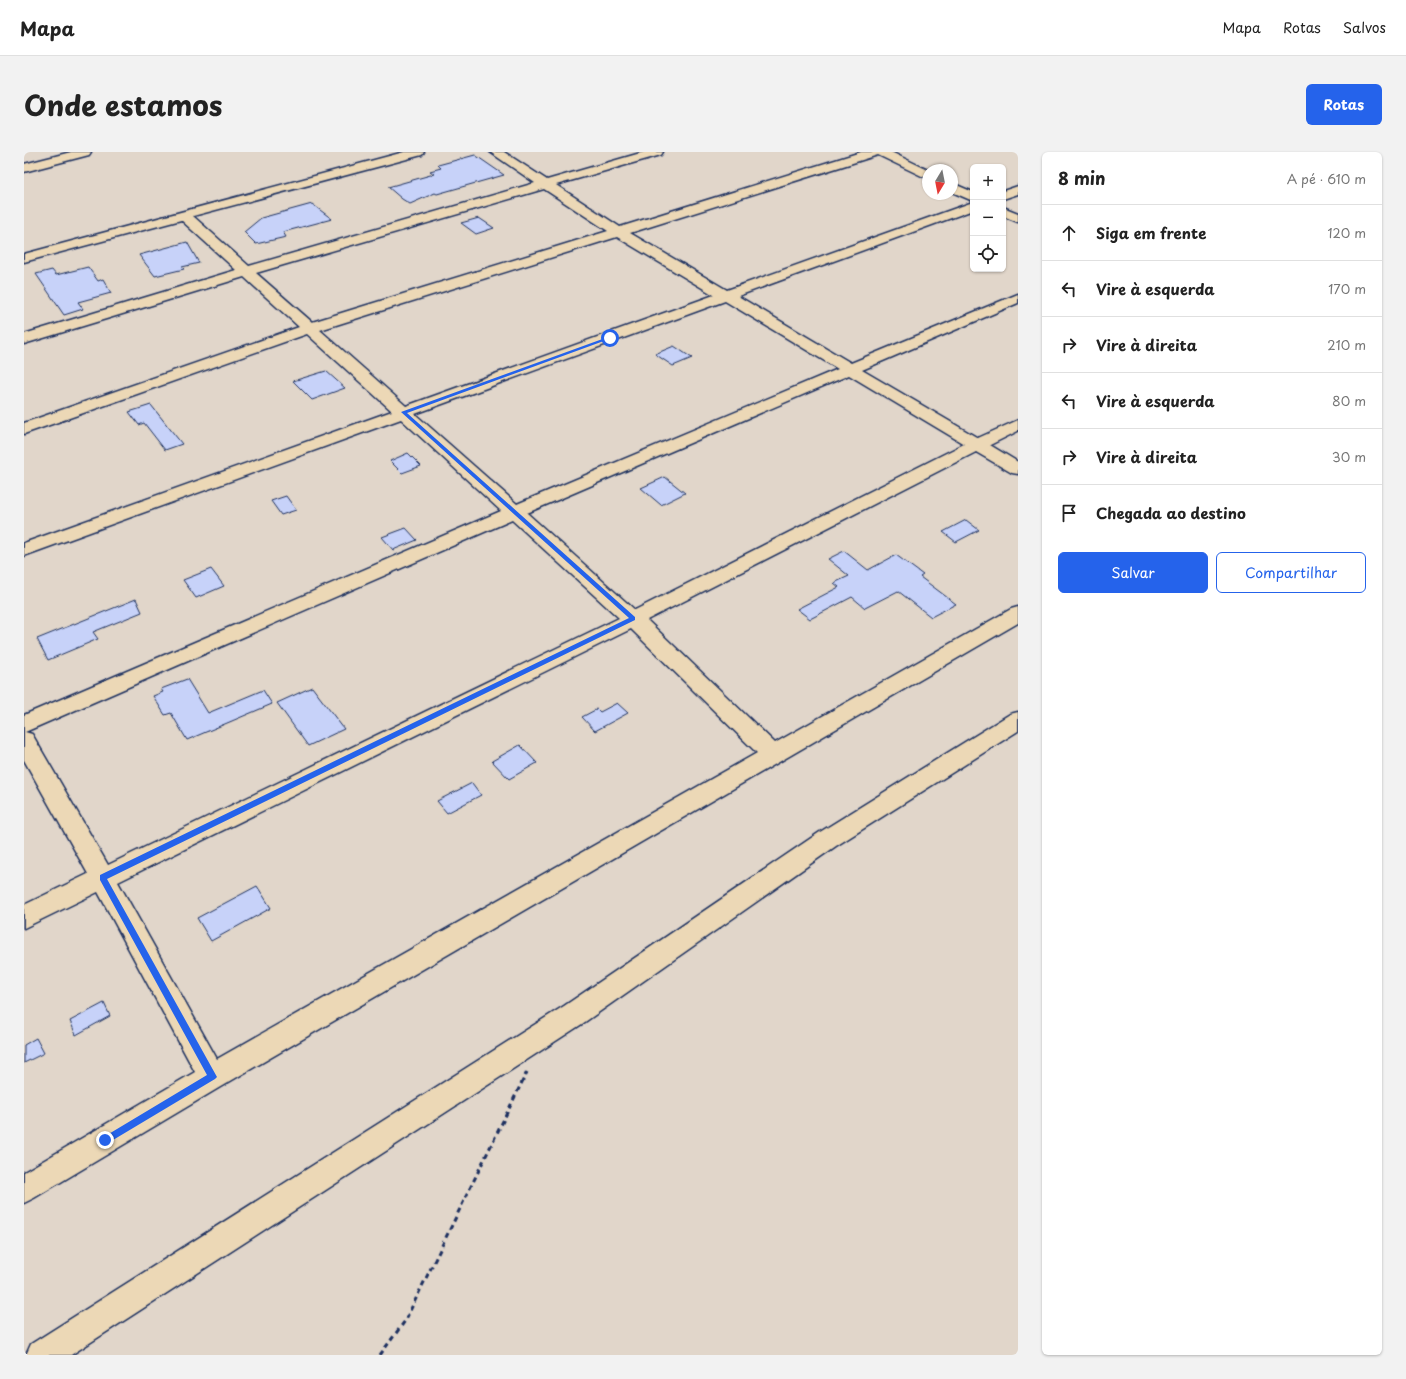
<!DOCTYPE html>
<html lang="pt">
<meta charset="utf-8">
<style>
body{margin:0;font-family:"Playpen Sans",sans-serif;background:#f2f2f2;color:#222}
.controls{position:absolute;right:12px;top:12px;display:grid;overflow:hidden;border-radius:6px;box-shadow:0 1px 3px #0004}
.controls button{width:36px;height:36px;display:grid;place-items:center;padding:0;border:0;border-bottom:1px solid #e0e0e0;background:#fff;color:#222;font:20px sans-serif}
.compass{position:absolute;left:898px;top:12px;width:36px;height:36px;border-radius:50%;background:#fff;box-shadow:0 1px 3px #0004;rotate:190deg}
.stop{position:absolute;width:12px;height:12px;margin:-9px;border:3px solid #2563eb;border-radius:50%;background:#fff}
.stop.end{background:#2563eb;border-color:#fff;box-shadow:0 1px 4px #0008}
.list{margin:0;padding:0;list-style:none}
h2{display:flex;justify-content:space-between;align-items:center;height:52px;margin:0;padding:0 16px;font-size:17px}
h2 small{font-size:13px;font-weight:400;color:#767676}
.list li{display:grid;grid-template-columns:26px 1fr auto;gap:12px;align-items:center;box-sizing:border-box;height:56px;padding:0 16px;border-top:1px solid #e0e0e0}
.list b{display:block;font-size:15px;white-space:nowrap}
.list em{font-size:13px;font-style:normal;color:#767676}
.actions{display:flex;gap:8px;padding:12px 16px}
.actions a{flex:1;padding:9px 0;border:1px solid #2563eb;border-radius:6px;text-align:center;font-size:14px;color:#2563eb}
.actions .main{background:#2563eb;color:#fff}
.icon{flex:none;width:22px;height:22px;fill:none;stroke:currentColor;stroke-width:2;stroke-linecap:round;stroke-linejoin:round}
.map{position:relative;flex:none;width:994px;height:1203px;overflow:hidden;border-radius:6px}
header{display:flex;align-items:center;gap:24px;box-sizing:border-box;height:56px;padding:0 20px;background:#fff;border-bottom:1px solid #e0e0e0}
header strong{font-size:19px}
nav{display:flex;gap:22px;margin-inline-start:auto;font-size:14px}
.intro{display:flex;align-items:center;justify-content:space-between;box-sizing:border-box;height:96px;padding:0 24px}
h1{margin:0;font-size:28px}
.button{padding:10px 18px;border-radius:6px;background:#2563eb;color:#fff;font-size:14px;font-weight:700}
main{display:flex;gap:24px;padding:0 24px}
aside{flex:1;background:#fff;border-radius:6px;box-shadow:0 1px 3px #0004}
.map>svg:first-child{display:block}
</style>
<header>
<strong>Mapa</strong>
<nav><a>Mapa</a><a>Rotas</a><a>Salvos</a></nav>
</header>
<div class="intro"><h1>Onde estamos</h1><a class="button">Rotas</a></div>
<main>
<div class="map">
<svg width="994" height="1203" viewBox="0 0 994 1203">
<rect width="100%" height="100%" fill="#e1d6ca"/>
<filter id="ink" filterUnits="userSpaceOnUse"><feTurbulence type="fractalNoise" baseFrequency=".025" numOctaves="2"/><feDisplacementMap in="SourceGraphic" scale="8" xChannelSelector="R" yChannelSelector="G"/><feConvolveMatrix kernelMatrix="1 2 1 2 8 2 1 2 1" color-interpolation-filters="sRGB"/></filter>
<g filter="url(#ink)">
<g fill="#c7d2f9" stroke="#1b2f5e">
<path d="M451 3 480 23 413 42 411 41 386 52 378 47 364 35 410 22 406 19 417 16 414 13Z"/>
<path d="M288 52 308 67 259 80 262 85 232 92 220 80 237 66Z"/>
<path d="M455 66 470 76 452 82 437 71Z"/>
<path d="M163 90 175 111 158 115 160 117 131 124 115 103Z"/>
<path d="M64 115 74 129 79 127 87 141 54 150 59 157 40 163 12 122 28 118 32 123Z"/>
<path d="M650 194 668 206 649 214 631 202Z"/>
<path d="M302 219 321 236 288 248 269 229Z"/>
<path d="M127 253 158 292 141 298 120 271 115 273 105 260Z"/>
<path d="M384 301 397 314 378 321 366 309Z"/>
<path d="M641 325 661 341 637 353 617 336Z"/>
<path d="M262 344 272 358 257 363 247 349Z"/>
<path d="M942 368 955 378 932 390 919 380Z"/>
<path d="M382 376 393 388 369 398 358 385Z"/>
<path d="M820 399 844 418 872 403 899 423 896 425 932 452 907 465 874 439 841 456 828 445 786 467 773 457 815 435 810 431 825 424 804 407Z"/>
<path d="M187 417 200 434 172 446 159 428Z"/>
<path d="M112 447 118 460 69 480 74 487 24 508 13 487Z"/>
<path d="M163 527 184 561 239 538 248 552 163 588 147 561 141 563 129 544 139 540 137 537Z"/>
<path d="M288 535 320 577 284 594 253 551Z"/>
<path d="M593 551 604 561 571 579 558 565 573 557 576 560Z"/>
<path d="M496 593 513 611 485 627 468 609Z"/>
<path d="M448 631 457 643 423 661 413 649Z"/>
<path d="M233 734 247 756 187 789 173 766Z"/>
<path d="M80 851 86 864 52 883 46 869Z"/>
<path d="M12 886 20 901 0 911V893Z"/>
</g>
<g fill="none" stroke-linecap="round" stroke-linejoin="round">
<g stroke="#1b2f5e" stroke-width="3">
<g id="minor">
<path d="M47 0H67L65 3 0 20V12Z"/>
<path d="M380 0H400L398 3 169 64 225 114 511 31 466 0H480L523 28 620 0H639L637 3 532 33 596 75 837 0H867L904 18V27L854 3 606 81 703 138 949 50V58L714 144 827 211 994 142V151L838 218 954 286 994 268V279L966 293 994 310V322L988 321 952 300 623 468 751 591 987 457 994 455V471L198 934 10 1046 0 1051V1020L171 920 74 740 0 776V753L64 722 0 608V563L477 359 377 267 0 404V391L368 259 283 182 0 282V271L275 175 220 125 0 192V182L212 118 157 68 0 110V102ZM520 37 584 79 288 170 232 121ZM593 85 690 143 382 254 296 178ZM701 149 814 217 493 352 391 262ZM825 223 940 292 611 458 503 361ZM488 368 595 466 84 713 8 582 1 580ZM607 477 733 601 193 907 94 730Z"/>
<path d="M928 31 949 40V49L928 40Z"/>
<path d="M994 34V42L979 47V39Z"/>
<path d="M979 55 994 61V70L979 64Z"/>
<path d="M994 560V579L812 694 558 872 47 1203H2L7 1192 540 854 796 680 986 562Z"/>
</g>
</g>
<path stroke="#1b2f5e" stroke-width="3" stroke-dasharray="5 4" stroke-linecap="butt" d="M356 1203 381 1169 503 920"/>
<use href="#minor" fill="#ecd8b6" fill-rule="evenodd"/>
</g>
</g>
<path fill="#2563eb" d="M584 185 588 186 383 261 611 465V468L83 727 193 925 191 927 84 991 81 993 78 991 77 988 78 986 183 923 76 728V723L605 466 377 260Z"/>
</svg>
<div class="controls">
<button>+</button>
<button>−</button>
<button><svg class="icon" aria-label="locate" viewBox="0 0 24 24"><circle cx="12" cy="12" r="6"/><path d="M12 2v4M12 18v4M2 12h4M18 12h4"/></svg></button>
</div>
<svg class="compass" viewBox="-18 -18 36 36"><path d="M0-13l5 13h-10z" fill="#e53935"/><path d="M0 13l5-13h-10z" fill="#767676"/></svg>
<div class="stop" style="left:586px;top:186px"></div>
<div class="stop end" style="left:81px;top:988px"></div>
</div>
<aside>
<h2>8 min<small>A pé · 610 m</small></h2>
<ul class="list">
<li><svg class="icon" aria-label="ahead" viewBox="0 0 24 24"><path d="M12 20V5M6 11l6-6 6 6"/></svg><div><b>Siga em frente</b></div><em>120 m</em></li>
<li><svg class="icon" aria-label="left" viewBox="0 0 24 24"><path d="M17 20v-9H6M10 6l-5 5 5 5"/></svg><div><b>Vire à esquerda</b></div><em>170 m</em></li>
<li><svg class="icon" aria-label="right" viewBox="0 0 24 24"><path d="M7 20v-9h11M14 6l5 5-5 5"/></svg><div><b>Vire à direita</b></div><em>210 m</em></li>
<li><svg class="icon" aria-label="left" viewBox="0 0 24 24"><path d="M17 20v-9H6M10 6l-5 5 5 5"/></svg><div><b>Vire à esquerda</b></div><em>80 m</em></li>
<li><svg class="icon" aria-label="right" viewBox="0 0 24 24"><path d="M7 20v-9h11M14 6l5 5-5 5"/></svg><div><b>Vire à direita</b></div><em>30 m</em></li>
<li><svg class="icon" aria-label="arrive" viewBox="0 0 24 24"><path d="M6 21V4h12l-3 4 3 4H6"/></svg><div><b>Chegada ao destino</b></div></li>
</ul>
<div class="actions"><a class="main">Salvar</a><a>Compartilhar</a></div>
</aside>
</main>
